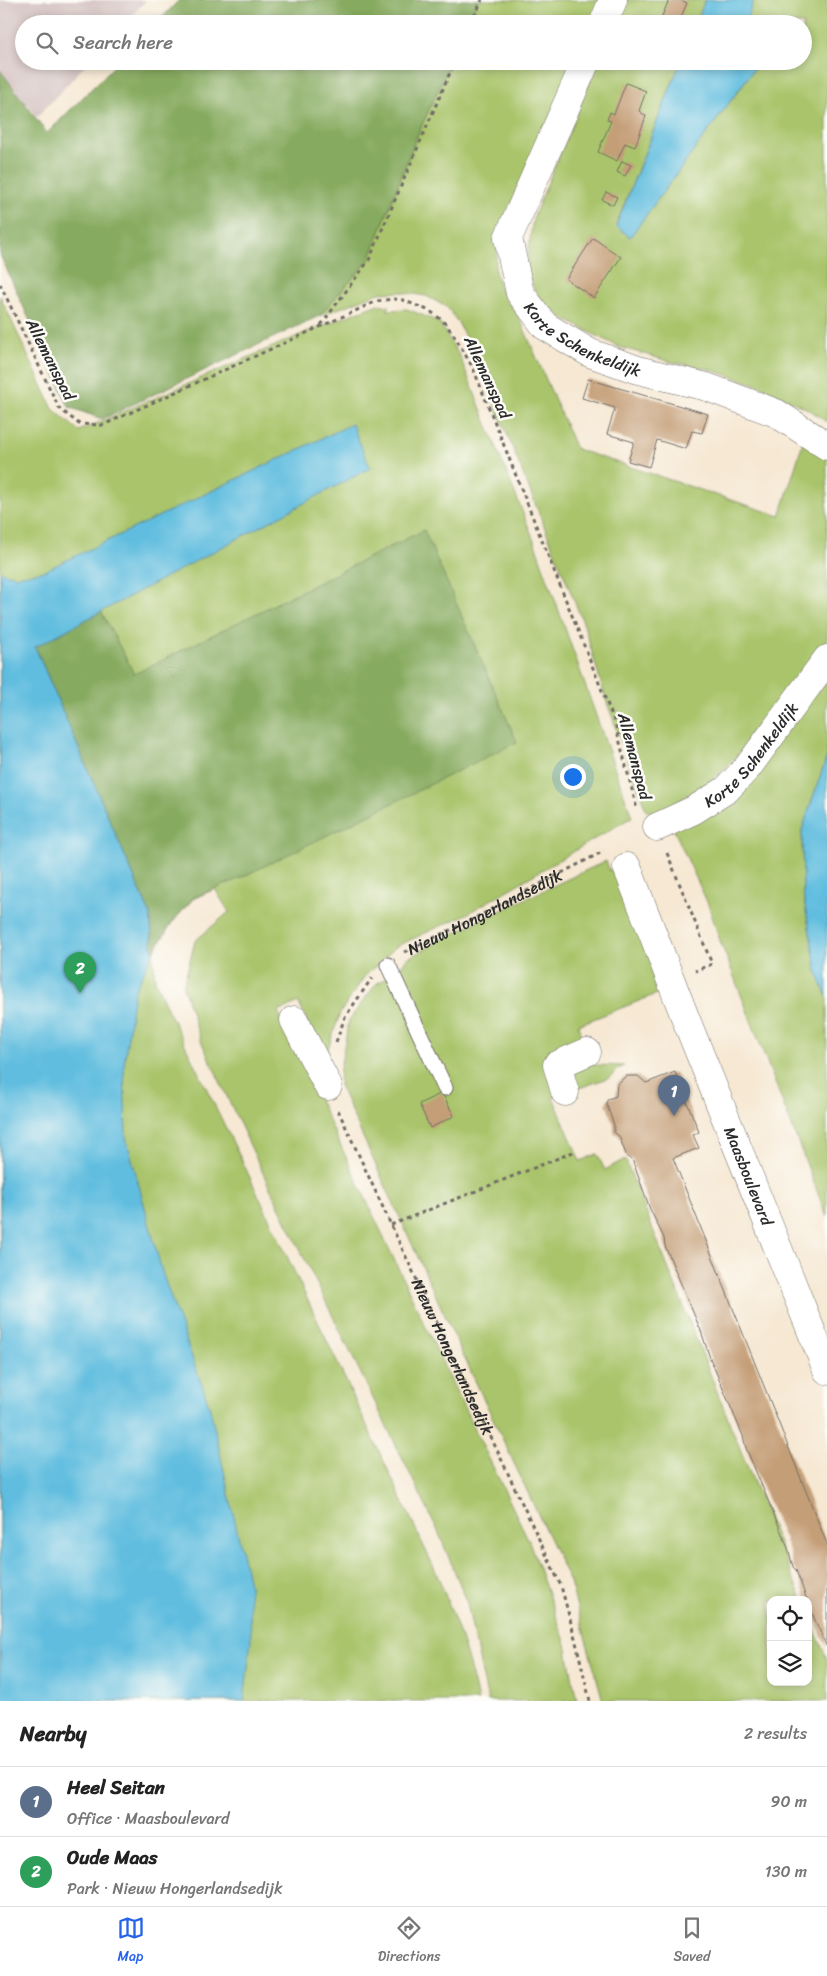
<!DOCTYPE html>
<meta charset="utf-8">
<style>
body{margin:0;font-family:Sriracha,sans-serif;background:#f6f6f6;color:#222}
.controls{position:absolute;right:15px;bottom:15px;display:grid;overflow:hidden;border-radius:10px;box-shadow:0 2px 8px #0003}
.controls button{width:45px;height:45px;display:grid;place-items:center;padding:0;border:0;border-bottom:1px solid #e0e0e0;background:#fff;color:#222;font:25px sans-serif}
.you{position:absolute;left:572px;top:776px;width:18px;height:18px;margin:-12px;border:4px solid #fff;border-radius:50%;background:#1a73e8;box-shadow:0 0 0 8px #1a73e833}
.badge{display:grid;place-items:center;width:32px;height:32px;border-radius:50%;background:#2563eb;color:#fff;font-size:16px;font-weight:700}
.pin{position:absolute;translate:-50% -41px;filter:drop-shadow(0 1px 2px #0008)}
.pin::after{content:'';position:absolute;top:26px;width:18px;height:15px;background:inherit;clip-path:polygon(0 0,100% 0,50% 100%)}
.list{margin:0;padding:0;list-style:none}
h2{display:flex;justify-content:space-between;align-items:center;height:65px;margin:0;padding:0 20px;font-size:21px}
h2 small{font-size:16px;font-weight:400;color:#767676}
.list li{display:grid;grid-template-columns:32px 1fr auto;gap:15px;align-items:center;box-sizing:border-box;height:70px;padding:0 20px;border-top:1px solid #e0e0e0}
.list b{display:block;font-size:19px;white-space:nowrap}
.list p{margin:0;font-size:16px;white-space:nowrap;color:#767676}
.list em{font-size:16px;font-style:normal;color:#767676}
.icon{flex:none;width:28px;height:28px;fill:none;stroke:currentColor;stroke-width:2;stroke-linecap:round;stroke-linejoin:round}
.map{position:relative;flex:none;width:827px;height:1701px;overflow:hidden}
.search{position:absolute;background:#fff;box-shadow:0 2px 8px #0003;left:15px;right:15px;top:15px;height:55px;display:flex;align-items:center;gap:12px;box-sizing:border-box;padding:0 18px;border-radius:28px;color:#767676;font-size:19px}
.sheet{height:205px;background:#fff}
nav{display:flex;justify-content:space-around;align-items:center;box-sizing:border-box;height:70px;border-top:1px solid #e0e0e0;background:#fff;font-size:14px;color:#767676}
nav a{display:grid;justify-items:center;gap:2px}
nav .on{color:#2563eb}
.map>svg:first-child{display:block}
</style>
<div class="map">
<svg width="827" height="1701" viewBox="0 0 827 1701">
<rect width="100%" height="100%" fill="#fdfcf7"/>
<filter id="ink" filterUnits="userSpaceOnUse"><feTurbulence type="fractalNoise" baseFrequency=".02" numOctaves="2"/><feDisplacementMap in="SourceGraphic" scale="10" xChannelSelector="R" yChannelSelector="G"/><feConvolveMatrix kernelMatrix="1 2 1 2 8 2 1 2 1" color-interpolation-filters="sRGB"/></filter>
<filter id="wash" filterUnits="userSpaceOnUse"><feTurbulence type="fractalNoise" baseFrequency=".0096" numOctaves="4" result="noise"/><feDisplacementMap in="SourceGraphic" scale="20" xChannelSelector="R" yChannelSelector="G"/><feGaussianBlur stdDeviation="1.12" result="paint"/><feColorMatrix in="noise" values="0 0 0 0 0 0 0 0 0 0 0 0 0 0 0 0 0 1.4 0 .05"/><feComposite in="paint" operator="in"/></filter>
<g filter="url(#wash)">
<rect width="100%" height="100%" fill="#f6e8d3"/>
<path fill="#d1bfbe" d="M0 0H146L124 24H24V61H89L37 117 0 70Z"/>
<g fill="#a9c46a" stroke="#6a784a">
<path d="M478 0H603L592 24H467Z"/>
<path d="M626 0H705L696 24H615Z"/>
<path d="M754 0H827V422L810 410 758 385 708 369 672 362 619 347 564 319 538 298 526 269 533 218 599 61H681L616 225 630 237 760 61H803V24H745Z"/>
<path d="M451 61H575L499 236 495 271 502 294 519 317 576 449 780 516 804 439 827 455V640L766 723 731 762 710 782 656 814 646 810 606 700 584 625 484 377 459 324 447 307 426 296 401 292 379 293 319 316 369 260 416 138Z"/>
<path d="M0 296 53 409 79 431 316 328 378 304 389 306 387 310 407 309 439 322 460 357 533 538 632 817 467 914 397 946 365 976 340 1013 325 1058 298 1002 278 1012 445 1368 529 1541 566 1644 577 1701H488L466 1599 437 1529 270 1188 201 1041 183 987 195 941 229 912 215 889 193 899 171 924 153 953 155 980 166 1006 244 1165 437 1574C454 1616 469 1657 478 1701H0Z"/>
<path d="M827 682V756L802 830 803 894 817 972 827 997V1217L719 938 708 904 674 830Z"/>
<path d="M606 861 610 871 615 869 667 990 578 1025 594 1065 624 1066 615 1071 611 1077 553 1097 580 1161 597 1154 605 1170 625 1159 732 1429 802 1600H771V1682H808V1614L827 1659V1701H603L570 1582 463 1355 339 1085 340 1069 349 1020 376 984 399 970 406 959 468 926Z"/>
</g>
<g fill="#86aa5e" stroke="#586a44">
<path d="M179 0H478L467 24H156Z"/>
<path d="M119 61H451L416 138 369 260 319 316 102 419 69 407 0 255V70L47 133Z"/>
<path d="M424 530 517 742 234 881 193 898 171 924 153 953 150 914 35 647 101 611 134 674Z"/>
</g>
<g fill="#61bddf" stroke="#467485">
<path d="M705 0H754L745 24H696Z"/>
<path d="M681 61H760L630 237 616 226Z"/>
<path d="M352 424 370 468 35 647 150 914 153 953 134 992 124 1066 126 1137 163 1275 210 1408 249 1584 251 1640 244 1701H0V572L17 576 44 571Z"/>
<path d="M827 756V997L817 972 803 894 802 830Z"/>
</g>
<g id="blocks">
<g fill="#c49e77">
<path d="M669 0H680L687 3 678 24H660L659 23Z"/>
<path d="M626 83 646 91 639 111 646 116 635 147 625 143 617 161 598 152 611 121 607 120 610 112 614 114Z"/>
<path d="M622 161 631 165 625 176 617 172Z"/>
<path d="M606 192 617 197 613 205 602 200Z"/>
<path d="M593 238 621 257 594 298 566 279Z"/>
<path d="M588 379 708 414 702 433 692 431 686 449 657 440 649 467 628 461 634 442 607 434 615 408 582 398Z"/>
<path d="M675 1072 699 1132 693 1135 699 1148 673 1158 827 1544V1647L811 1611 796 1570 793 1567 788 1548 746 1448 743 1436 710 1358 701 1331 665 1246 664 1238 650 1209 632 1159 627 1157 619 1136 614 1132V1125L606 1103 608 1099 616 1096 617 1084 626 1076H638L646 1083Z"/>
<path d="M442 1093 454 1116 430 1128 419 1104Z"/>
</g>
</g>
</g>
<g filter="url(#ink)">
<use href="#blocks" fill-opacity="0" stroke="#726d66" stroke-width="1"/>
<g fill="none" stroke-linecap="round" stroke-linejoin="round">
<g stroke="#726d66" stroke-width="17">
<path id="lane" d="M388 965 445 1088"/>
</g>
<g stroke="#726d66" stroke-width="29">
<g id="street">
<path d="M603 24 613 0"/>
<path id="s3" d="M586 61 508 238 520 293 545 326 590 353 638 370 707 387 776 413 827 446"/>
<path id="s4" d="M657 827 694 810 726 790 748 767 827 659"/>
<path id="s5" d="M627 867 685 1017 827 1370"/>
<path d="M294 1020 328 1086"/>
<path d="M565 1092 557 1065 587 1052"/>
</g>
</g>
<g stroke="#726d66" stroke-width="3" stroke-dasharray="4 4" stroke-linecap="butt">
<path d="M471 24 482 0"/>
<path d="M0 284 59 408 79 424 103 425 377 301 394 299 403 300 430 311 443 321 454 335 473 368 615 723 637 809"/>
<path d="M321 325 369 260 455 61"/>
<path d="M667 853 712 964 695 971"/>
<path id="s1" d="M404 952 467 922 604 851"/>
<path d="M336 1042 345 1017 372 978"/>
<path id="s2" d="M338 1110 391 1225 561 1586 575 1638 590 1701"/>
<path d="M391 1225 576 1151"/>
</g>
<use href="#lane" stroke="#fff" stroke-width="15"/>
<use href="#street" stroke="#fff" stroke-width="28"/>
</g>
</g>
<g text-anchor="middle" stroke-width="5" stroke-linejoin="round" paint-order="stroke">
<g font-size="16" fill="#2b2b2b" stroke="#fdfcf7">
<text dy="6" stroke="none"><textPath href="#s3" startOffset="330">Korte Schenkeldijk</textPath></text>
<text transform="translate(51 359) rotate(63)" y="6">Allemanspad</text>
<text transform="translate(488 377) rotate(65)" y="6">Allemanspad</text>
<text dy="6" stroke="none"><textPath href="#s4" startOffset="121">Korte Schenkeldijk</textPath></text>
<text transform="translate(635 756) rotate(75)" y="6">Allemanspad</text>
<text dy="6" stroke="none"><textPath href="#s1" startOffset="90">Nieuw Hongerlandsedijk</textPath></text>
<text dy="6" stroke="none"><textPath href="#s5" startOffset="332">Maasboulevard</textPath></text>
<text dy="6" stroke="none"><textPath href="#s2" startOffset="272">Nieuw Hongerlandsedijk</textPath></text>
</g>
</g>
</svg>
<div class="controls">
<button><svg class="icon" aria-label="locate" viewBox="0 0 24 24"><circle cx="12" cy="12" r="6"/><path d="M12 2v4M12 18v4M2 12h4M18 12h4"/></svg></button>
<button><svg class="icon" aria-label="layers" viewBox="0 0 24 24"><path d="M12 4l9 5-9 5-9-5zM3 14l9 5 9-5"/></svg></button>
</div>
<div class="you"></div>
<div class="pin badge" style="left:674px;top:1116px;background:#5c6f8a">1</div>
<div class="pin badge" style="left:80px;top:993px;background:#2e9e5b">2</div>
<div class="search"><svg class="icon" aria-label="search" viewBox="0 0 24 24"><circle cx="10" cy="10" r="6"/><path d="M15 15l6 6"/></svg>Search here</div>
</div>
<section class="sheet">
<h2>Nearby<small>2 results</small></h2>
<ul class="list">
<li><span class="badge" style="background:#5c6f8a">1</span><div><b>Heel Seitan</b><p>Office · Maasboulevard</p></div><em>90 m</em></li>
<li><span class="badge" style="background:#2e9e5b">2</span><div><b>Oude Maas</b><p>Park · Nieuw Hongerlandsedijk</p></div><em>130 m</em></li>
</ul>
</section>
<nav>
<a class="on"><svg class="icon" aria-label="map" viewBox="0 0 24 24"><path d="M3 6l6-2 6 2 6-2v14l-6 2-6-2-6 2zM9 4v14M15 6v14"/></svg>Map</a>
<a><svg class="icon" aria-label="directions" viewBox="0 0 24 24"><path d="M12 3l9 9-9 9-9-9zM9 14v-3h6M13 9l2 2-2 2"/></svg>Directions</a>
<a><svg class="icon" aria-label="saved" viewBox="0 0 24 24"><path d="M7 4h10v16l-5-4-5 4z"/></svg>Saved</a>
</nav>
